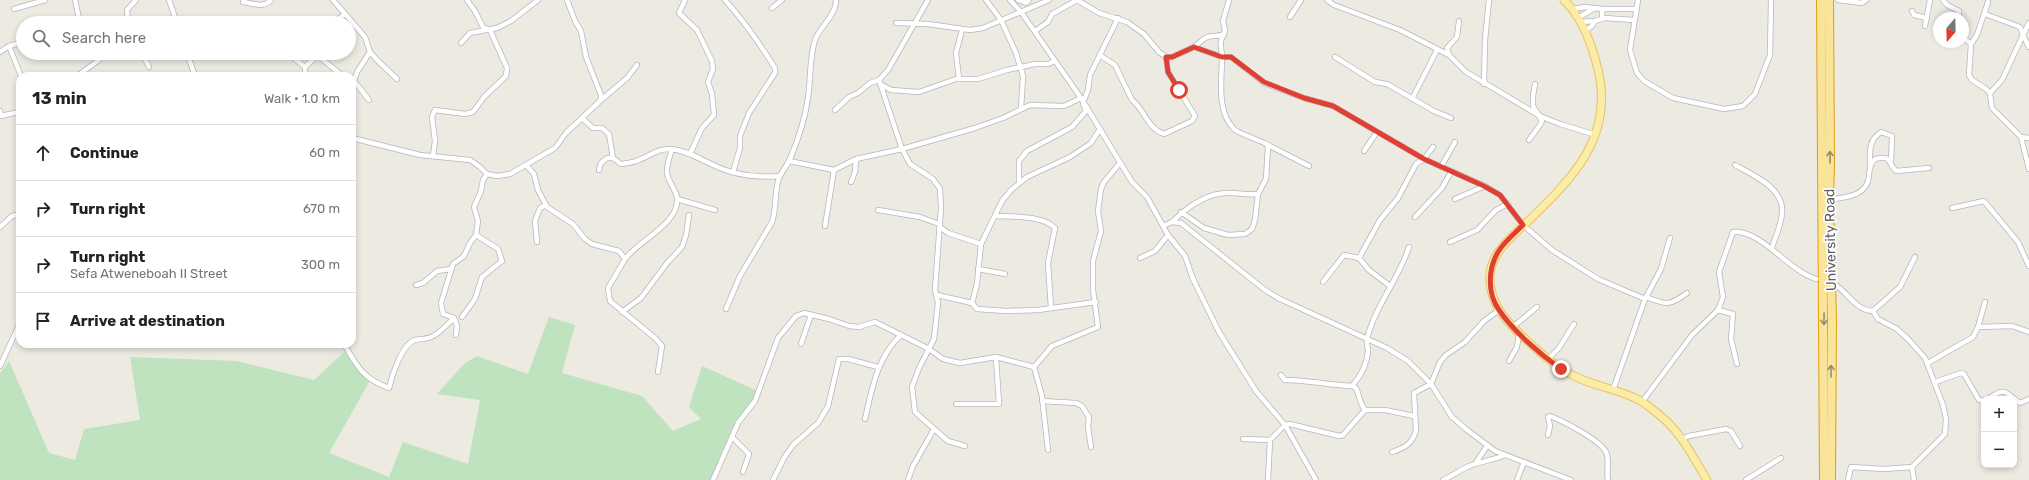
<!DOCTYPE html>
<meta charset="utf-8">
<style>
body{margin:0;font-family:Rubik,sans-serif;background:#f6f6f6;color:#222}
.controls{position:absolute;right:12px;bottom:12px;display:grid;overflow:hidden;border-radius:8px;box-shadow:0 2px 6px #0003}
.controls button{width:36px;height:36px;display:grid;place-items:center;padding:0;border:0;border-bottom:1px solid #e0e0e0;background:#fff;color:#222;font:20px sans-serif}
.compass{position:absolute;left:1933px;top:12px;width:36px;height:36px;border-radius:50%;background:#fff;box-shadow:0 2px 6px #0003;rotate:199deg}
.stop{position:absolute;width:12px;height:12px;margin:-9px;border:3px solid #e04033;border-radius:50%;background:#fff}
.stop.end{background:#e04033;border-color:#fff;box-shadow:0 1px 4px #0008}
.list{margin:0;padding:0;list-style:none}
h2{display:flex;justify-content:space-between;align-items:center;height:52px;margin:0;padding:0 16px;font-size:17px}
h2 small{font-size:13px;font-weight:400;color:#767676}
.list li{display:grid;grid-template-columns:26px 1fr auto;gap:12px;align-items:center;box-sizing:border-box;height:56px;padding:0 16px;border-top:1px solid #e0e0e0}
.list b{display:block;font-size:15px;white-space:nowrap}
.list p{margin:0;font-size:13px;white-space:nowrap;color:#767676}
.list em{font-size:13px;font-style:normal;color:#767676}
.icon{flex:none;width:22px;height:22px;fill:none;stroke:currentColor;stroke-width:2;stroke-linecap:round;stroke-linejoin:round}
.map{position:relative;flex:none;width:2029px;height:480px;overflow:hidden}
.search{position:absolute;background:#fff;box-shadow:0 2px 6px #0003;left:16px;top:16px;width:340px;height:44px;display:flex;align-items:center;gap:10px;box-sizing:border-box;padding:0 14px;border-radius:22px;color:#767676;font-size:15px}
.panel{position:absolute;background:#fff;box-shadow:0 2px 6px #0003;left:16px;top:72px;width:340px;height:276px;border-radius:12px}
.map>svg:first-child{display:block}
</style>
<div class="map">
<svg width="2029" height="480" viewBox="0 0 2029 480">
<rect width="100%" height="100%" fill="#eceae1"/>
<path fill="#bfe3bf" d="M549 317 575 325 562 373 642 396 673 431 701 419 689 407 702 366 760 392 725 445 711 480H0V373L9 361 49 453 75 460 84 429 140 420 130 357 237 361 314 380 344 352 372 377 329 453 389 477 403 442 468 464 480 400 437 394 464 364 477 356 528 374Z"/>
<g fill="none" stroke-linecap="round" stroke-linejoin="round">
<g stroke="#b4b7bb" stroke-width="6">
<g id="minor">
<path d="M75 0 80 23"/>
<path d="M169 0 177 23"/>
<path d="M333 0 365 37 370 52 377 60 397 79"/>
<path d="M685 0 679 13 697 30 712 61 713 69 708 82 712 94 714 115 702 128 690 154"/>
<path d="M725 0C744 21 760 44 775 68V73L749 113 740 136V148L733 172"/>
<path d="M986 0 1001 20 1016 53 1023 76 1021 109"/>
<path d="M1010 0 1021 12 1081 98 1132 182 1147 197 1168 235 1185 256 1193 279 1219 332 1256 391 1285 425 1316 480"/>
<path d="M1018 0 1026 3 1029 0"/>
<path d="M1077 0 1099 13 1127 22 1144 34 1159 52 1166 57H1172L1194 47 1222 57H1231L1264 83 1304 98 1333 106 1424 159 1485 186 1500 195 1523 225 1552 250 1598 279 1645 299"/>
<path d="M1327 0 1334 5 1400 30 1449 55 1466 72 1540 116 1560 124 1596 135"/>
<path d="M1638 0 1630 50 1637 73 1644 81 1673 98 1724 109 1743 106 1755 94 1770 55 1771 0"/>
<path d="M1838 0 1862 3 1866 0"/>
<path d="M1943 0 1947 5 1959 11V18"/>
<path d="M243 2C252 3 264 9 271 0"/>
<path d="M772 8 782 0"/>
<path d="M14 9 45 0"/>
<path d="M1573 9 1585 7 1603 9"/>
<path d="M1912 11 1914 15 1927 18"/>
<path d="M1985 14 2020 27 2023 35 2002 80 1990 93"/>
<path d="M1290 17 1301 0"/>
<path d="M1578 18 1593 9"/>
<path d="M1634 20 1604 18 1602 16V11L1605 9H1636"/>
<path d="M1580 22 1595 21 1604 18"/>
<path d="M128 23 127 10 136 0"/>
<path d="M333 23 345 14"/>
<path d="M896 23 928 24 970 30 983 28 1049 0"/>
<path d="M2029 23 2023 35 2029 47"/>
<path d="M1925 26 1930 0"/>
<path d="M1035 31 1048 22 1052 14 1077 0"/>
<path d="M1585 31 1592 26 1595 21"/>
<path d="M1963 37 1971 44 1969 75 1972 80 1986 89 1990 93 1992 108 2021 137 2029 138"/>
<path d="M461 43 470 33 497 28 511 21 538 0"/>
<path d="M1971 44 1977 35 1988 2"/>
<path d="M9 46 21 76"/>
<path d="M1194 47C1198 44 1203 39 1207 37 1213 35 1218 37 1224 34L1225 30 1223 21 1229 0"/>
<path d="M0 52 9 46 23 42"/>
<path d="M142 53 149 67"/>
<path d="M187 53 195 76"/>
<path d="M287 53 305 67V76"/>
<path d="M1449 55 1447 48 1457 37 1459 21"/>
<path d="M318 56 343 76"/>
<path d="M1101 56 1115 65 1132 100C1145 110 1147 128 1164 134L1192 121 1195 116 1168 72 1166 57"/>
<path d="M1335 57 1375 82 1387 84 1434 111 1451 118"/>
<path d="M305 67 320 53"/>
<path d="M77 76 99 60 98 53"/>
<path d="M959 79 956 53 962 30"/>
<path d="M879 80 902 149 910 164 933 179 940 189 941 208 935 290 938 303 934 339 919 368 912 387 915 412 948 441 965 446"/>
<path d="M880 84 891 90 919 92 956 79H978L1007 70 1035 64H1048L1055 61"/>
<path d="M1484 84 1485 40 1489 0"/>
<path d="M1412 99 1437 50"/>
<path d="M369 100 354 81 357 72 370 52"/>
<path d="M601 100 627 78 637 65"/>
<path d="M835 110 849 97 858 93 870 83 879 80 888 70 928 0"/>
<path d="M0 111 1 116 19 112 20 93"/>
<path d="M583 119 593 128H602L609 134 613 158 621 164C626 163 632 163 636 161 649 157 657 148 671 149 685 150 698 158 711 164 732 175 756 178 780 176"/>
<path d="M2021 137 2029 169"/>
<path d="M352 138 420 155 470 160 480 167 487 174 497 176 510 174 555 148 566 133 601 100V95L586 57 581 31 575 21 567 0"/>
<path d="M1529 140 1540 125 1542 121 1533 106V96L1535 84"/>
<path d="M1268 145 1309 166"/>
<path d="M1364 151 1377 132"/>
<path d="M433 156 435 141 432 117 435 110 465 114 473 112 484 97 506 76 507 68 490 30 483 27 475 11 467 0"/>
<path d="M789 161 834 170 856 159 902 149 975 128 1003 118 1030 105 1064 106 1081 98"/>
<path d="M526 165 534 174 538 190 547 207 573 224 585 239 592 244 619 251 625 259C638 241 680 223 677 198 676 189 668 182 667 173 666 166 670 156 672 149"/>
<path d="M1735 165C1753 175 1784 188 1782 212 1782 224 1775 237 1772 248"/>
<path d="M1870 166C1870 151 1868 141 1881 132L1892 136 1891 162"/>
<path d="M1441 167 1455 142"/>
<path d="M599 170 601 163 607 158H613"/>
<path d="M851 182 855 172 856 159"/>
<path d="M1019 182V161L1027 151 1072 127 1086 111 1083 103 1088 90 1090 75 1118 18"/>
<path d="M677 199 715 210"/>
<path d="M1455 199 1485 186"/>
<path d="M1829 200C1845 197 1866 197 1869 177 1869 170 1870 164 1875 159 1892 155 1887 162 1896 171L1929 168"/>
<path d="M1952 208 1984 201 2018 242 2029 266"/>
<path d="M878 210 920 217 939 224"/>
<path d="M1181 212 1204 228 1228 235 1245 234 1252 229 1255 220 1258 194 1266 179 1268 145C1260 140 1239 134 1234 129 1216 111 1222 80 1222 57 1222 48 1218 43 1224 34"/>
<path d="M995 216C1012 217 1042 215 1055 228L1048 263 1051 308"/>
<path d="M1415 217 1442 188 1451 172"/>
<path d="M1172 222C1188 206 1207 192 1230 193 1240 193 1248 195 1258 194"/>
<path d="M825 226 834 170"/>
<path d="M1163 226 1172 222 1181 223 1265 290 1280 299 1387 348 1408 361 1431 384 1452 417 1467 430 1495 451 1571 480"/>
<path d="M0 227 12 216 20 214"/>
<path d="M940 227 948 233 981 244"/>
<path d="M537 242 535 221 540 208 546 205"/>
<path d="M1450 242 1477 230 1496 210 1508 204"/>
<path d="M1140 258 1155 251 1168 235"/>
<path d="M625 259 608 288 610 301 655 338 662 346 658 372"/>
<path d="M978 269 1005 274"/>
<path d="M1323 282 1344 255 1359 258"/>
<path d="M416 285 423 283 437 271 451 269"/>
<path d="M1390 286 1369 270 1359 258 1380 220 1398 198 1416 164 1424 159 1433 147"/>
<path d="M1837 286C1849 295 1856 310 1873 311"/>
<path d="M937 295 972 303"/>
<path d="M1646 297C1666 305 1670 306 1687 293"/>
<path d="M1096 302 1038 310 1006 311 977 309 972 303 977 284 981 244 1002 201 1011 190 1027 177 1070 157 1091 143 1100 129"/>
<path d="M726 309 740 276 772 222C777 208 774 192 779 178 782 171 787 166 790 159 798 140 805 119 808 98 811 79 809 59 815 40 820 26 836 16 836 0"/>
<path d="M1718 310 1733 314 1731 339 1737 364"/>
<path d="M622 312 641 298 667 263 682 247 686 235 689 215"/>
<path d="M462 317 475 299 482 277 502 261 498 249 476 235"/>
<path d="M1514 326 1537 307"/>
<path d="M1978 327 2012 326 2029 332"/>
<path d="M456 335 457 326 454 318 443 314 441 303 453 264 464 256 470 243 476 235 478 221 474 207 481 191 483 180 487 174"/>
<path d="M344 344C357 366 363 379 389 388 392 375 402 344 415 340 421 338 427 340 433 336 438 334 449 323 454 318"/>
<path d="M801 344 811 315"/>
<path d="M1548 359 1559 348 1574 324"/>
<path d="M1509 361 1517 347 1519 333"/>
<path d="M1928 363 1973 337 1978 327 1985 302"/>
<path d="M0 366 20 323"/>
<path d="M1034 367 1052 346 1098 327 1093 290V261L1101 231 1098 211 1101 189 1104 182 1120 163"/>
<path d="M1281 375 1285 380C1307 380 1329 385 1352 386 1360 377 1367 364 1368 351 1368 347 1366 343 1367 339 1375 306 1399 279 1409 247"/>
<path d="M1935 382 1961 373 1964 374 1979 400 1984 401"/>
<path d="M1352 386 1356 388C1360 396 1359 403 1365 410"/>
<path d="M1613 390 1645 299 1661 269 1670 238"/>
<path d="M1988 399C2007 385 2006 394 2020 403L2029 399"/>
<path d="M1042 401 1076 403 1082 406 1089 417 1088 427 1091 447"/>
<path d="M1642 402 1692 335 1718 310 1723 297 1719 272 1733 232C1757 229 1786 265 1805 274 1808 276 1812 277 1816 279"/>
<path d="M956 404H999L996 357"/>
<path d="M865 419C872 389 877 357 901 335"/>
<path d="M1548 435 1550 426 1548 417 1550 416C1563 421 1600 440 1606 452 1610 459 1606 472 1608 480"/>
<path d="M732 437 749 454 743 472"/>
<path d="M1243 439 1270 440 1285 425 1290 424 1339 436 1343 435 1365 410H1385L1414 416"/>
<path d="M1682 439 1689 436 1726 429 1731 431 1740 446"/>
<path d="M1392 452C1405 448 1413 443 1416 430L1414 393 1431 384 1440 362 1446 355 1465 342 1484 321 1499 310"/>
<path d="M1475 464 1487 446"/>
<path d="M713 480 738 423 755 401 778 338 796 316 804 313 829 319 849 326 859 327 875 322 929 349 943 359 960 363 996 357 1034 367 1042 396 1048 450"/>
<path d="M773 480 784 458 793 445 818 423 828 406 839 359H848L878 367"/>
<path d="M908 480 913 466 934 429"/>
<path d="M1268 480 1270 440"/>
<path d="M1443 480C1453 476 1462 468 1472 465 1483 461 1494 460 1505 455"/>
<path d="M1517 480 1524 462"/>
<path d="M1746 480 1781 458"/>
<path d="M1848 480 1851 467 1884 469 1912 467"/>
<path d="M1914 480 1912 467 1945 434 1946 419 1943 405 1925 358 1908 339 1897 329 1878 319 1873 311 1900 287 1915 257"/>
</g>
</g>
<g stroke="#eac25c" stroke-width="9">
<path id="primary" d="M1564 0C1581 16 1590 40 1596 62 1618 136 1572 179 1523 226 1507 241 1488 257 1490 281 1490 289 1494 301 1498 308 1509 327 1554 367 1574 376 1594 386 1617 389 1637 399 1644 402 1652 409 1658 414 1680 430 1693 457 1707 480"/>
</g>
<g stroke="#e39f0b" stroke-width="10">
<g id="trunk">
<path d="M1821 0 1824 480"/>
<path d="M1829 0 1830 163 1829 200 1832 321 1831 480"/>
</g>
</g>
<use href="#minor" stroke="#fff" stroke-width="4.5"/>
<use href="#primary" stroke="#fbeda8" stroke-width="7"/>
<use href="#trunk" stroke="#fae49a" stroke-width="8"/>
</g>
<defs><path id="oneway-shaft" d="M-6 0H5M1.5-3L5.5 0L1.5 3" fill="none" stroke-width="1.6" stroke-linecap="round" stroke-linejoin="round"/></defs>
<g stroke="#928c76">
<use href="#oneway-shaft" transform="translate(1830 157) rotate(-91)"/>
<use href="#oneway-shaft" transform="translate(1824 319) rotate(91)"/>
<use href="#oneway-shaft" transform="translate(1831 371) rotate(-90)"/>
</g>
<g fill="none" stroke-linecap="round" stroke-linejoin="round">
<path stroke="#e04033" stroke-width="5" d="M1179 90 1168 72 1166 57H1172L1194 47 1222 57H1231L1264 82 1304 98 1333 106 1424 159 1484 186 1500 195 1523 225C1515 233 1504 242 1498 252 1488 269 1487 293 1499 310 1513 331 1541 355 1561 369"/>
</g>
<g text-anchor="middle" stroke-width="3.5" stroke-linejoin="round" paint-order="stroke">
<g font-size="14" fill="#5a5d62" stroke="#fff">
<text transform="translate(1830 240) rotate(-91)" y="5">University Road</text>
</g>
</g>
</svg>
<div class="controls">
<button>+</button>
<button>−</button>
</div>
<svg class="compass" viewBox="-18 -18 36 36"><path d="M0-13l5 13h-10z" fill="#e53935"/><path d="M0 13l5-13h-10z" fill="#767676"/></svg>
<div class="stop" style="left:1179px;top:90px"></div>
<div class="stop end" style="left:1561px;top:369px"></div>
<div class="search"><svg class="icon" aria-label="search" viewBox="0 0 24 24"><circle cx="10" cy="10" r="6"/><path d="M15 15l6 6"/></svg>Search here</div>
<section class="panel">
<h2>13 min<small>Walk · 1.0 km</small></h2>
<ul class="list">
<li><svg class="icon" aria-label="ahead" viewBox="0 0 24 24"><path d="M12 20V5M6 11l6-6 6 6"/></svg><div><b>Continue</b></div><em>60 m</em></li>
<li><svg class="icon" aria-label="right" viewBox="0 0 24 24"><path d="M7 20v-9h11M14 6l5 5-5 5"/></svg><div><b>Turn right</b></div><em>670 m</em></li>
<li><svg class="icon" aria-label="right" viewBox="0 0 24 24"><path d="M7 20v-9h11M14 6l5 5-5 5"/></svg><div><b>Turn right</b><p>Sefa Atweneboah II Street</p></div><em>300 m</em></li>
<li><svg class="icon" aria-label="arrive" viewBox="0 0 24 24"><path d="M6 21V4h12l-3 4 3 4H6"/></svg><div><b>Arrive at destination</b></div></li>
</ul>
</section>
</div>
